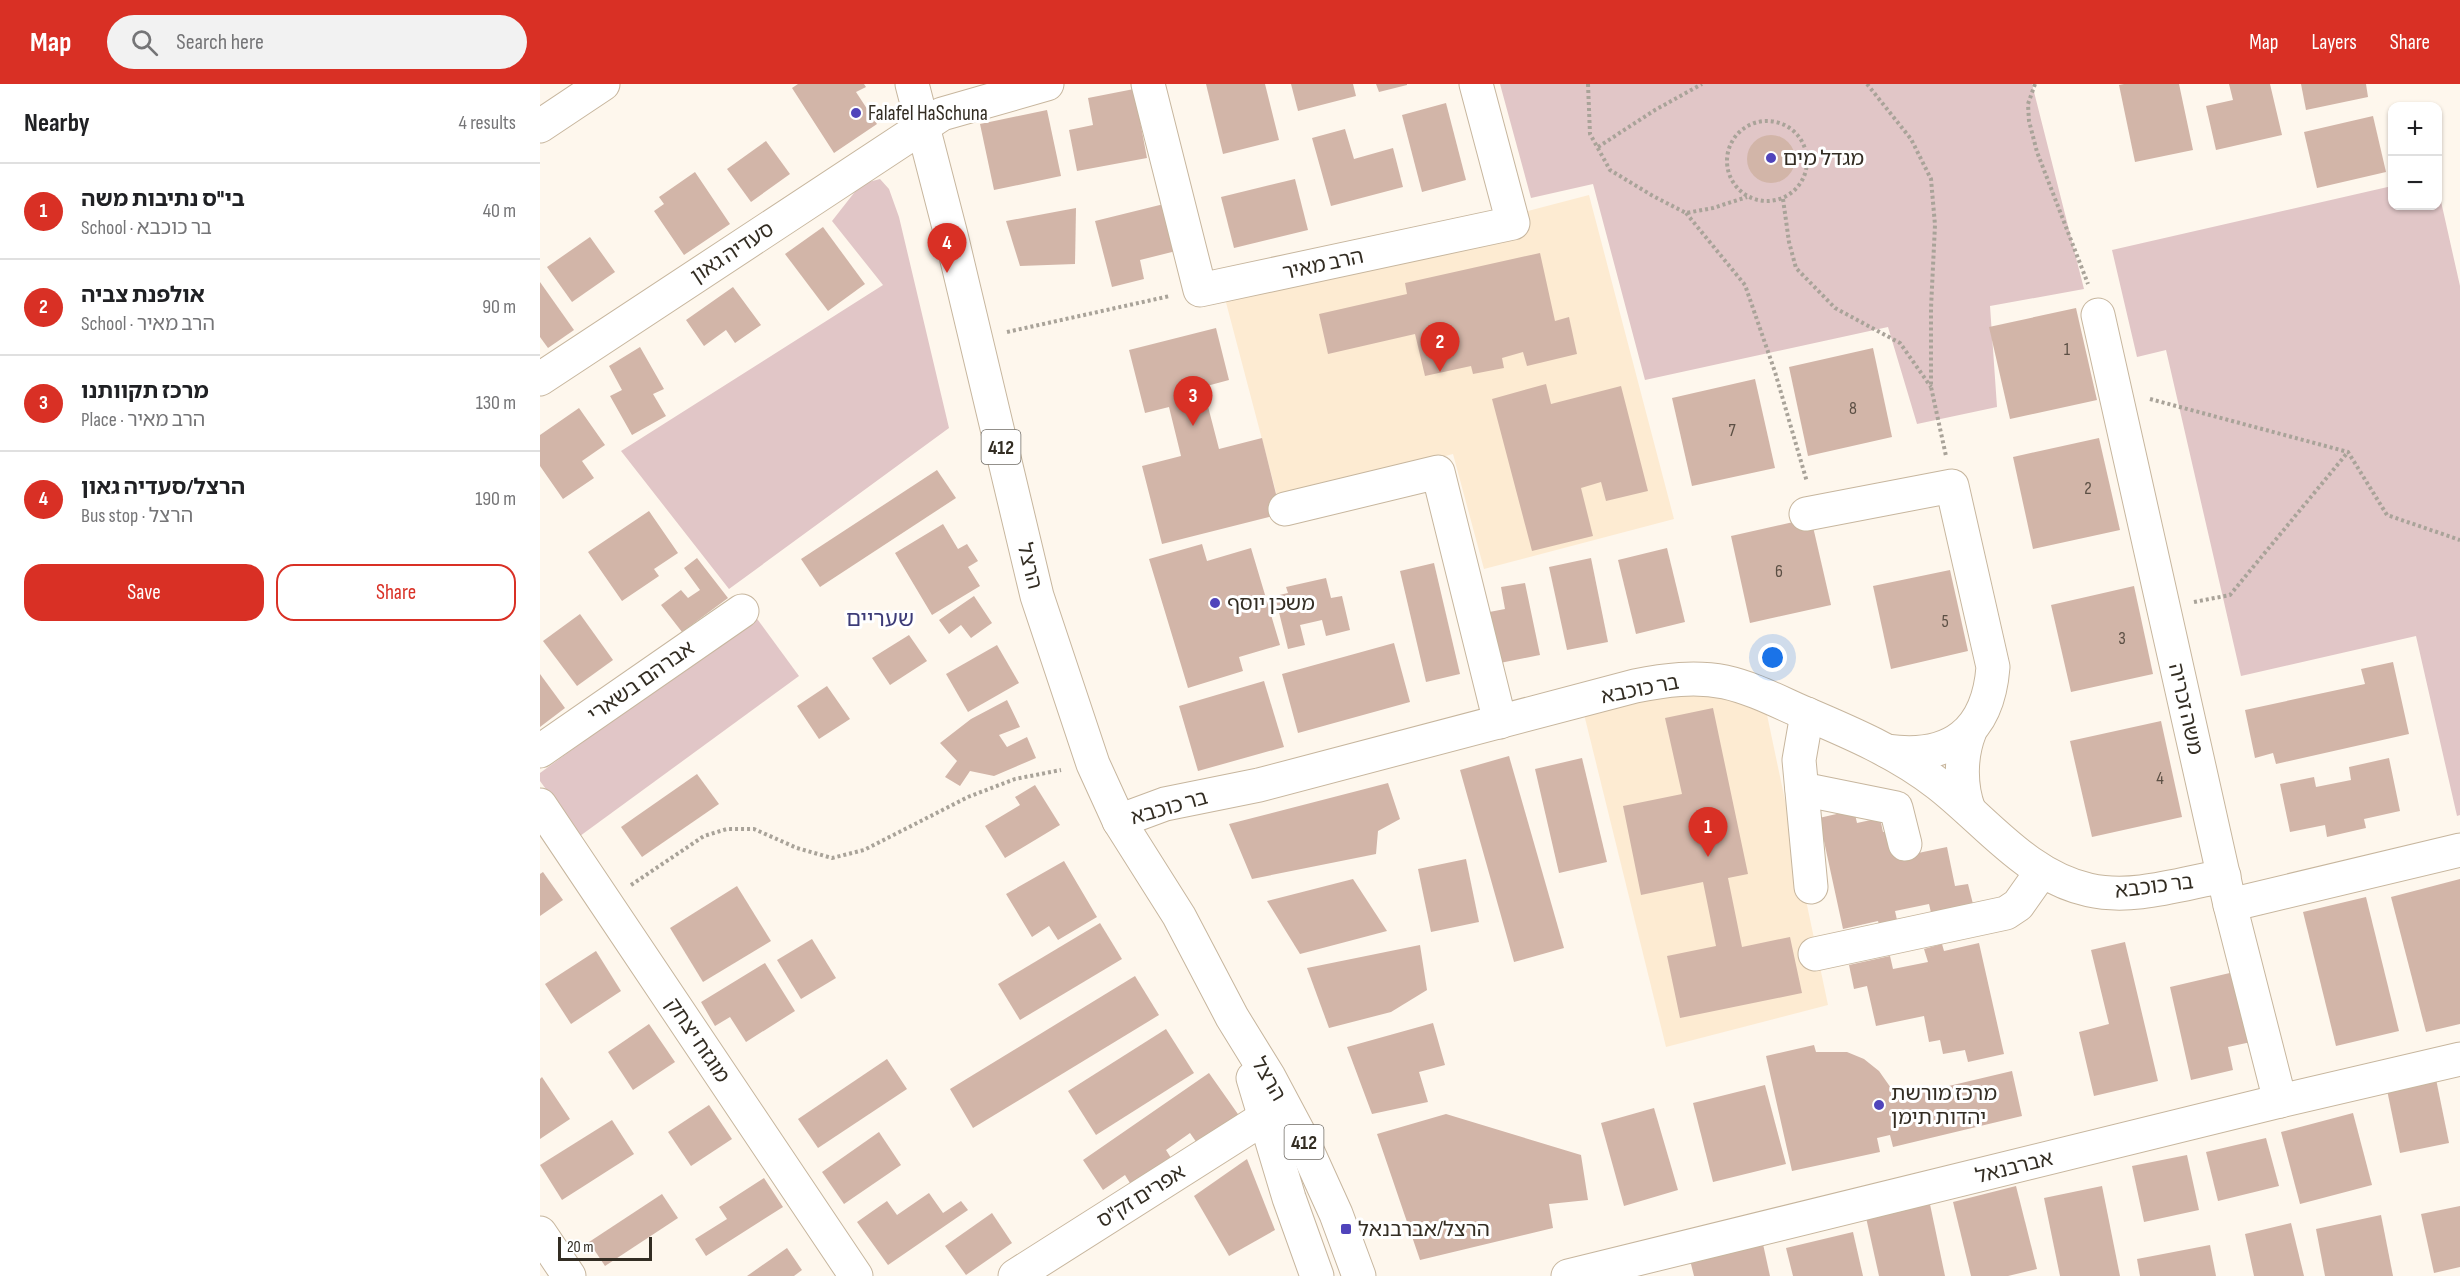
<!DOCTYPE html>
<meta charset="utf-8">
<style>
body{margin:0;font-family:"Sofia Sans Condensed","Noto Sans Hebrew",sans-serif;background:#f2f2f2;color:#202124}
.controls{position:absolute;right:18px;top:18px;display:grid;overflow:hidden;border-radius:12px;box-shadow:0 2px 4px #0004}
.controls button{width:54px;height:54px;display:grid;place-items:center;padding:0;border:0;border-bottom:2px solid #e0e0e0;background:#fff;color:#202124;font:30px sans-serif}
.scale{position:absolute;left:18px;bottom:15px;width:94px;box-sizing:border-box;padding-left:6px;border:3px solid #332d23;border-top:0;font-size:16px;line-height:21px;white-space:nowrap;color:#332d23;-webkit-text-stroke:4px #fff;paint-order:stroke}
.you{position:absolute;left:1233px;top:574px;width:21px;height:21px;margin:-15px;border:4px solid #fff;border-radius:50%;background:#1a73e8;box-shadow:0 0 0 9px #1a73e833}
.badge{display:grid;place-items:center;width:39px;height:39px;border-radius:50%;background:#d93025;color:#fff;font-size:20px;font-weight:700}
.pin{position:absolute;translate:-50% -50px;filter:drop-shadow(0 2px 3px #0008)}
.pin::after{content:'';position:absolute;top:32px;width:21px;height:18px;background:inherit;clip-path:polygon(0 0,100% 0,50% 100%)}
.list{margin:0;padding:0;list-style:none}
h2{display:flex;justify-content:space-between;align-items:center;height:78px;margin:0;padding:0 24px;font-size:26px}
h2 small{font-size:20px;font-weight:400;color:#757577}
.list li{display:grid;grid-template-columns:39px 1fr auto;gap:18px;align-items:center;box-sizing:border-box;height:96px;padding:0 24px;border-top:2px solid #e0e0e0}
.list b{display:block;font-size:22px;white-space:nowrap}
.list p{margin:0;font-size:20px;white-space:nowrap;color:#757577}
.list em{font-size:20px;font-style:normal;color:#757577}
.actions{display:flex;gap:12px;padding:18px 24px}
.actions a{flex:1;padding:14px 0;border:2px solid #d93025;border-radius:18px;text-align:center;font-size:21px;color:#d93025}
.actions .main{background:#d93025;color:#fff}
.icon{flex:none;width:33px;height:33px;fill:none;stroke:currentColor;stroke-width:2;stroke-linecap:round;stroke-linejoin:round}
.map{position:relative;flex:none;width:1920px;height:1192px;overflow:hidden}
header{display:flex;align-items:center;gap:36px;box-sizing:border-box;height:84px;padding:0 30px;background:#d93025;color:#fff}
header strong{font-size:28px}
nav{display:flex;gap:33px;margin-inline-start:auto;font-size:21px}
.search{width:420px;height:54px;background:#f2f2f2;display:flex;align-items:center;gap:15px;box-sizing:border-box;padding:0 21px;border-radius:33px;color:#757577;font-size:22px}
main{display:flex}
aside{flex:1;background:#fff}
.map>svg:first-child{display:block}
</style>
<header>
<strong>Map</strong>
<div class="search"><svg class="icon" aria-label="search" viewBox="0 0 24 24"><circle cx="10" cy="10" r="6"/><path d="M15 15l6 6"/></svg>Search here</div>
<nav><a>Map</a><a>Layers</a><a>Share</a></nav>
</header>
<main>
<aside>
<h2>Nearby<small>4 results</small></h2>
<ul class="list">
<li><span class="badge">1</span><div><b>בי&quot;ס נתיבות משה</b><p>School · בר כוכבא</p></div><em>40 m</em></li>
<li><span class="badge">2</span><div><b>אולפנת צביה</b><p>School · הרב מאיר</p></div><em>90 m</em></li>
<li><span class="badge">3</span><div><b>מרכז תקוותנו</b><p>Place · הרב מאיר</p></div><em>130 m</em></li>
<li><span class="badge">4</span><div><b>הרצל/סעדיה גאון</b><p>Bus stop · הרצל</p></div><em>190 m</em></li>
</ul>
<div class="actions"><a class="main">Save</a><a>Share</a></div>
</aside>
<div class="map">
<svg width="1920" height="1192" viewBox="0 0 1920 1192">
<rect width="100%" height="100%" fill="#fef7ed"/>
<g fill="#fdebd2">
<path d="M1049 111 1134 435 944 485 913 370 738 416 683 207Z"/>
<path d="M1136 601 1226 626 1288 921 1126 963 1042 622Z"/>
</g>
<g fill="#e1c6c7">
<path d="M960 0H1492L1544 205 1450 222 1457 323 1377 340 1348 243 1105 296 1053 100 991 114Z"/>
<path d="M340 95 349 105 359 133 409 344 189 505 81 367 343 201 292 137 321 100Z"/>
<path d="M1852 102V122H1898V104L1920 202V731L1917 732 1876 552 1701 592 1626 266 1597 273 1572 166Z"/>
<path d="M215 532 259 592 40 752 0 697V689Z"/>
</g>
<g fill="#d2b5a8">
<path d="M258 0H324L326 3 316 8 337 40 294 69 252 4Z"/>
<path d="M666 0H725L739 56 683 70Z"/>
<path d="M751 0H813L816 12 758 27Z"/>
<path d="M836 0H867V1L839 8Z"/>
<path d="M1584 0H1639L1653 66 1595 78 1579 1Z"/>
<path d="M1689 0H1730L1742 51 1676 66 1666 22 1693 16Z"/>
<path d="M1761 0H1826L1828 13 1766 26Z"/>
<path d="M594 5 607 74 537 87 529 46 553 41 548 14Z"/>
<path d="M906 19 926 96 882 108 862 31Z"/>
<path d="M507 26 521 92 454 106 440 40Z"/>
<path d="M1833 32 1846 88 1777 104 1764 48Z"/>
<path d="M805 45 814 75 853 64 863 103 791 122 772 54Z"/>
<circle cx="1231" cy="75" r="24"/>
<path d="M226 57 250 90 211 118 187 85Z"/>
<path d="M155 88 190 140 144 171 114 127 124 120 119 113Z"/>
<path d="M755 95 768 146 694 164 681 113Z"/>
<path d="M632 118 644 165 600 176 604 195 572 203 555 137Z"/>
<path d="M536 124 535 180 480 182 466 137Z"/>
<path d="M283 143 325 200 288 227 245 170Z"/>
<path d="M50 153 75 188 32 218 7 183Z"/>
<path d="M1000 169 1015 237 1029 233 1037 270 987 282 983 268 962 274 964 284 933 290 931 282 885 292 875 250 788 270 779 230 867 210 865 199Z"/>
<path d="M0 198 34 246 8 264 0 253Z"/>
<path d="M193 203 221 241 195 259 186 246 164 262 146 236Z"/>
<path d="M1536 224 1557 316 1470 335 1449 243Z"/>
<path d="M676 244 689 296 663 303 679 365 722 354 741 430 622 460 602 382 641 372 629 323 605 329 589 266Z"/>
<path d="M100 263 124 305 113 310 126 332 92 351 70 312 82 306 69 282Z"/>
<path d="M1333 264 1352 353 1268 372 1249 283Z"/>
<path d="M1215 295 1235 384 1152 402 1132 314Z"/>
<path d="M1006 300 1011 320 1081 302 1108 407 1066 417 1061 398 1041 404 1053 452 992 467 952 315Z"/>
<path d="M39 324 65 361 42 377 54 394 23 415 0 382V351Z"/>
<path d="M1559 354 1580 446 1493 465 1473 373Z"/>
<path d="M397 386 416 414 280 503 261 475Z"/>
<path d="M109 427 138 469 114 485 119 492 82 517 48 468Z"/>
<path d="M1271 434 1291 521 1210 539 1191 452Z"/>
<path d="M403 440 418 465 427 460 438 477 428 483 440 502 392 531 355 469Z"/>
<path d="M662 460 667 477 711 464 740 561 699 573 703 587 648 604 609 475Z"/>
<path d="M1127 464 1145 538 1096 550 1078 476Z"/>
<path d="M157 474 188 514 142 548 121 521 141 506 148 514 160 506 144 484Z"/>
<path d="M1051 474 1068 558 1027 566 1009 483Z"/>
<path d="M894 479 920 590 886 598 860 487Z"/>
<path d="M1410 486 1428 567 1351 585 1333 502Z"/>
<path d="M786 494 791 514 802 512 810 546 786 552 782 536 760 541 765 561 748 565 735 512 748 509 746 503Z"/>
<path d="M985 499 1000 571 955 580 944 529 965 525 961 503Z"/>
<path d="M1594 502 1613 590 1531 608 1511 521Z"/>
<path d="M434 512 452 539 431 554 421 541 409 550 399 536Z"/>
<path d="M40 530 73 576 37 602 3 557Z"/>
<path d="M369 551 387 577 350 601 332 574Z"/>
<path d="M854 559 870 618 758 649 742 590Z"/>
<path d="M457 561 479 599 428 628 406 590Z"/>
<path d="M1853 578 1869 650 1736 680 1733 669 1715 674 1705 626 1825 600 1821 585Z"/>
<path d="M0 590 25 624 0 643Z"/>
<path d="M724 597 744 663 658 687 639 622Z"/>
<path d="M287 602 310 635 279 655 257 622Z"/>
<path d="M467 616 480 643 459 651 467 663 487 653 496 674 454 692 430 687 420 702 405 693 417 677 400 659 431 635Z"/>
<path d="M1173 624 1208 790 1188 794 1202 863 1250 853 1262 909 1140 934 1127 872 1176 862 1163 798 1101 811 1083 722 1142 710 1125 634Z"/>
<path d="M1621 637 1642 733 1552 753 1530 657Z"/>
<path d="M969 672 1024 864 974 878 920 686Z"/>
<path d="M1042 674 1067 778 1019 789 995 685Z"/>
<path d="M1849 674 1860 727 1824 735 1826 744 1787 753 1785 741 1750 748 1740 700 1774 693 1776 703 1811 696 1809 683Z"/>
<path d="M157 690 179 720 102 773 81 743Z"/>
<path d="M848 699 860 735 838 747 836 770 712 795 689 740Z"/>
<path d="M495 701 520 741 465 774 445 742 480 721 475 713Z"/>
<path d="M1314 726 1317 739 1340 734 1343 748 1353 746 1359 773 1407 763 1415 802 1428 800 1434 824 1392 833 1389 820 1355 827 1358 840 1340 844 1338 837 1303 845 1279 734Z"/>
<path d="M926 775 939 838 891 848 878 785Z"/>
<path d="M524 777 557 833 518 856 509 842 492 853 466 810Z"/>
<path d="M3 788 23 816 0 832V790Z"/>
<path d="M813 795 847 847 760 870 727 817Z"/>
<path d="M1920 795V940L1886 948 1851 813Z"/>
<path d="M197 802 231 857 163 898 130 844Z"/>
<path d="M1826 813 1859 947 1796 962 1763 828Z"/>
<path d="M560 839 582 875 480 936 458 900Z"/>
<path d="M272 855 296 894 261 915 237 876Z"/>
<path d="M1585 858 1618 997 1554 1012 1539 948 1569 940 1551 866Z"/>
<path d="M1439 859 1464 970 1428 978 1425 966 1403 970 1400 956 1389 958 1384 932 1336 942 1327 902 1314 905 1309 881 1350 872 1353 885 1388 878 1384 865 1402 860 1404 867Z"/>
<path d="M880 861 887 906 851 928 789 944 767 884Z"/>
<path d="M56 867 81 907 31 940 5 900Z"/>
<path d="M225 879 255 927 206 958 190 933 175 942 161 918Z"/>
<path d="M1694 888 1711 958 1688 963 1693 986 1651 996 1630 903Z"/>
<path d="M595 892 619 931 433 1044 410 1005Z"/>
<path d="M893 939 905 981 879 988 888 1018 832 1030 807 963Z"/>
<path d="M109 940 135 978 93 1006 68 968Z"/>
<path d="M626 945 654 989 556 1051 528 1007Z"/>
<path d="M1274 961 1276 968H1307L1324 975 1339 987 1358 1014 1472 987 1482 1032 1353 1063 1350 1051 1337 1054 1340 1068 1252 1087 1226 972Z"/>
<path d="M347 975 367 1005 278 1064 258 1035Z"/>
<path d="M669 989 700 1033 659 1062 650 1049 626 1066 633 1077 593 1104 585 1091 563 1106 543 1076Z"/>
<path d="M2 993 30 1035 0 1055V995Z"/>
<path d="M1896 995 1909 1059 1860 1069 1847 1006Z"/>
<path d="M1225 1001 1246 1080 1173 1098 1153 1019Z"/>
<path d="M169 1021 192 1055 151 1082 128 1048Z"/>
<path d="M1114 1024 1138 1106 1084 1122 1061 1039Z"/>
<path d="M1813 1029 1832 1101 1760 1120 1741 1048Z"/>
<path d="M906 1030 1041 1071 1048 1116 1009 1120 1013 1144 880 1176 837 1050Z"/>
<path d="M72 1036 94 1070 22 1116 0 1081Z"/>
<path d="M339 1048 361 1081 304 1120 282 1088Z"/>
<path d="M1726 1054 1739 1102 1678 1117 1666 1068Z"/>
<path d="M1647 1071 1659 1126 1604 1138 1592 1082Z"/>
<path d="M707 1075 735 1146 689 1172 654 1112Z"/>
<path d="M224 1094 243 1123 166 1172 155 1155 187 1135 179 1123Z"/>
<path d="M1476 1102 1497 1185 1468 1192H1431L1413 1118Z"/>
<path d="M1562 1102 1580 1192H1520L1504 1114Z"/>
<path d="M1387 1106 1405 1192H1339L1323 1120Z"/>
<path d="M389 1109 403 1129 421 1117 428 1126 348 1181 317 1138 347 1117 357 1131Z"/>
<path d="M122 1110 138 1134 65 1182 49 1158Z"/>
<path d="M1920 1122V1183L1894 1189 1881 1130Z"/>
<path d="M452 1129 472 1159 426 1191 405 1162Z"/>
<path d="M1841 1131 1853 1192H1785L1776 1145Z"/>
<path d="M1751 1139 1764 1192H1714L1705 1150Z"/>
<path d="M1313 1148 1323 1192H1253L1246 1164Z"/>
<path d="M1221 1151 1230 1192H1154L1148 1168Z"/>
<path d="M1670 1161 1676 1192H1600L1597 1175Z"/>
<path d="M247 1164 262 1186 254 1192H207Z"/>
</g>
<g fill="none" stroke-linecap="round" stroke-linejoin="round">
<g stroke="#c7b69e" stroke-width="35">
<g id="minor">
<path d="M608 0 660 206 973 139 936 0"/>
<path d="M0 42 63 0"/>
<path d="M1558 231 1690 821 1740 1017"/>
<path d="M0 295 402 30 507 0"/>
<path d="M745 425 898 388 960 638"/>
<path d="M1266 430 1412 402 1453 583C1448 648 1411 676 1347 667"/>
<path d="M1267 630 1259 676 1271 803"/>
<path d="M0 667 202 527"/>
<path d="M1262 705 1356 724 1365 760"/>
<path d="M0 721 316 1192"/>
<path d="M1429 726C1420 702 1420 672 1430 647"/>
<path d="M579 737 625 720 719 701 1095 602C1125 596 1155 592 1185 598 1212 604 1237 617 1262 628 1309 648 1357 668 1398 700 1446 737 1486 792 1549 806 1593 816 1640 800 1684 792"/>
<path d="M1690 821 1920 766"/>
<path d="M1275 870 1466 829 1478 821 1502 787"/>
<path d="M0 1149 29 1192"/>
<path d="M475 1192 716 1039 725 1030"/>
<path d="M1028 1192 1740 1017 1920 975"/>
</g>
</g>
<g stroke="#c7b69e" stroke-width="35">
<g id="major">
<path d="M372 0 411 151 497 512 553 680 579 737 639 832 692 933 729 993 762 1055 796 1130 819 1192"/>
<path d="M713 994 749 1114 777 1192"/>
</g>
</g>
<g stroke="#a9a399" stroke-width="4" stroke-dasharray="3 3" stroke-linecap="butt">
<path d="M1048 0 1050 50 1070 86 1113 112 1146 129 1173 124 1207 113"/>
<path d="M1327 0 1371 55 1391 95 1395 141 1391 224V303L1406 372"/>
<path d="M1495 0 1488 20 1489 37 1497 68 1548 200"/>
<circle cx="1227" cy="77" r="40"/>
<path d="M1058 63 1115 26 1162 0"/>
<path d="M1243 115 1249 158 1256 184 1295 224 1360 259 1391 303"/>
<path d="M1146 129 1205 201 1235 288 1267 398"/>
<path d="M467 248 630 212"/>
<path d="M1610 315 1808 368 1847 431 1920 456"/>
<path d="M1654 518 1690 511 1808 368"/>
<path d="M91 801 164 752 187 745H214L257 764 292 774 324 766 428 713 475 695 521 686"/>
</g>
<use href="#minor" stroke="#fff" stroke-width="33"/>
<use href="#major" stroke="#fff" stroke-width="33"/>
</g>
<g fill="#5044bb" stroke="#fff" stroke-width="2">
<circle cx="316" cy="29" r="6"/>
<circle cx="1231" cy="74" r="6"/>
<circle cx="675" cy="519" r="6"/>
<circle cx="1339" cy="1021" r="6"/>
<rect x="800" y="1139" width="12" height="12" rx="3"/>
</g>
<g text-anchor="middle" stroke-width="6" stroke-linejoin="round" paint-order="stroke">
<g font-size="18" fill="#5b4f44">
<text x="1527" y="271">1</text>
<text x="1313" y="330">8</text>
<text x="1192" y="352">7</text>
<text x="1548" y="410">2</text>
<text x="1239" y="493">6</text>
<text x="1405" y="543">5</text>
<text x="1582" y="560">3</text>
<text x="1620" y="700">4</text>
</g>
<g fill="#fff" stroke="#706c65" stroke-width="1.5">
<rect x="441.5" y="346" width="39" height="34" rx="4.5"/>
<rect x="744.5" y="1041" width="39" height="34" rx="4.5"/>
</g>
<g font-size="20" font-weight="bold" fill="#332d23">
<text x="461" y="370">412</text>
<text x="764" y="1065">412</text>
</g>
<g font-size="21" fill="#332d23" stroke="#fff" text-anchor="start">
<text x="328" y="36">Falafel HaSchuna</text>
<text x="1243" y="81">מגדל מים</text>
<text x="687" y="526">משכן יוסף</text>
<text x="1351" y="1016">מרכז מורשת<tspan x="1351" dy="24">יהדות תימן</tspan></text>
<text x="818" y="1152">הרצל/אברבנאל</text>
</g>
<g font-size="21" fill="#332d23" stroke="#fff">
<text transform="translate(192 168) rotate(-33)" y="7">סעדיה גאון</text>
<text transform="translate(783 180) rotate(-12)" y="7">הרב מאיר</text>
<text transform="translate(490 482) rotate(76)" y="7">הרצל</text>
<text transform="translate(101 597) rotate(-35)" y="7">אברהם בשארי</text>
<text transform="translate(1100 605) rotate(-11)" y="7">בר כוכבא</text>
<text transform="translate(1646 625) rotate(77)" y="7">משה זכריה</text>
<text transform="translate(629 723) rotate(-16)" y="7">בר כוכבא</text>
<text transform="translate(1614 802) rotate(-7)" y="7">בר כוכבא</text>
<text transform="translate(158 956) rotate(56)" y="7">מוגזח יצחק</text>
<text transform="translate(729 995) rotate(60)" y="7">הרצל</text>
<text transform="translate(1474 1083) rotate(-14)" y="7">אברבנאל</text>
<text transform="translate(601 1112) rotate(-32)" y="7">אפרים זק"ס</text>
</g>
<g font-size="22" fill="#3d3c78" stroke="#fff">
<text x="340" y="542">שעריים</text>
</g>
</g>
</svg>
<div class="controls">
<button>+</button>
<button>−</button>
</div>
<div class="scale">20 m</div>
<div class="you"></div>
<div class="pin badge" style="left:1168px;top:773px">1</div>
<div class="pin badge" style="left:900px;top:288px">2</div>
<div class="pin badge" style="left:653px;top:342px">3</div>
<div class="pin badge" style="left:407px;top:189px">4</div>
</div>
</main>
